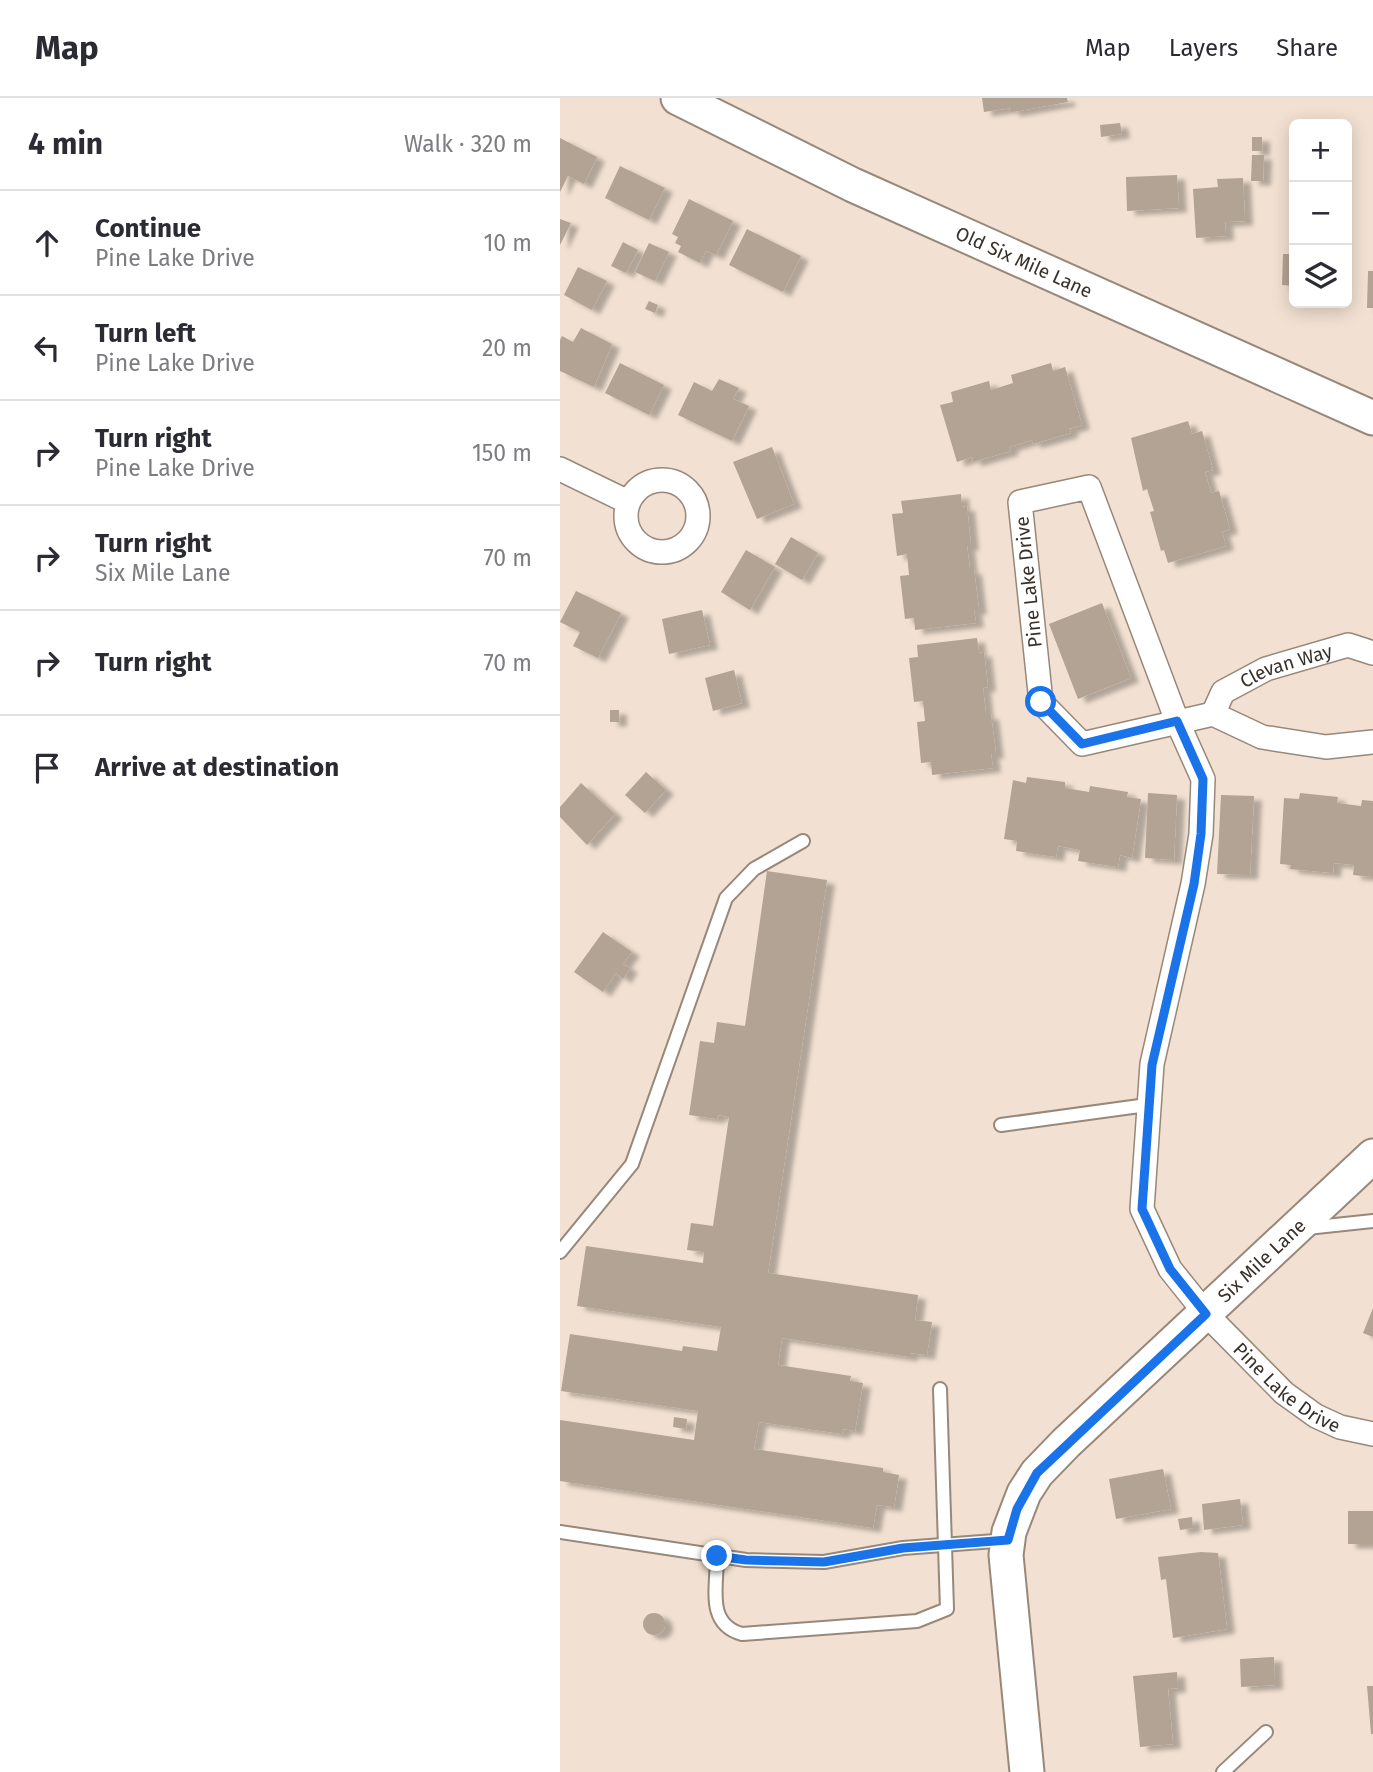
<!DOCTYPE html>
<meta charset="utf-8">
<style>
body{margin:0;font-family:"Fira Sans",sans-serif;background:#f2f2f3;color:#2b2b33}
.controls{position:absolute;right:21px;top:21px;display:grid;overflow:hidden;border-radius:10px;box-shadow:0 4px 18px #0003}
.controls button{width:63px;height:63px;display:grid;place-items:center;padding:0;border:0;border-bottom:2px solid #e1e1e2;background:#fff;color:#2b2b33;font:35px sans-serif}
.stop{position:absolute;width:21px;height:21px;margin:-16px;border:5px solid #1a73e8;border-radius:50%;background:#fff}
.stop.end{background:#1a73e8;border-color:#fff;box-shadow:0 2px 7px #0008}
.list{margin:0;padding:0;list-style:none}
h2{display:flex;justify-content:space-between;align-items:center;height:91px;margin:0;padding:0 28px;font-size:30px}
h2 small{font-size:23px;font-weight:400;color:#7c7c81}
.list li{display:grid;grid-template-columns:46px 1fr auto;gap:21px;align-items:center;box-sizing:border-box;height:105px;padding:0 28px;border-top:2px solid #e1e1e2}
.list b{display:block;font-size:26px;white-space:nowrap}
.list p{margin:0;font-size:23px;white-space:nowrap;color:#7c7c81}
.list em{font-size:23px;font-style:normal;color:#7c7c81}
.icon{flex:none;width:38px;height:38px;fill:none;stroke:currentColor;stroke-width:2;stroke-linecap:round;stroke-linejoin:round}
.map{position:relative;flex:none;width:813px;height:1674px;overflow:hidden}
header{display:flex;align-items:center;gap:42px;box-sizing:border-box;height:98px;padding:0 35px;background:#fff;border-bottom:2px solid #e1e1e2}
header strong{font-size:33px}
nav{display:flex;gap:38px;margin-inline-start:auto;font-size:24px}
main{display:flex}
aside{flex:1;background:#fff}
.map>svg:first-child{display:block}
</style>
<header>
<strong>Map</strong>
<nav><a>Map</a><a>Layers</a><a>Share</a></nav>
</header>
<main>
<aside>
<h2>4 min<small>Walk · 320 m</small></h2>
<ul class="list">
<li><svg class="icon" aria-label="ahead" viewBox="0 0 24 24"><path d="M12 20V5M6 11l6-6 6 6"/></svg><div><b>Continue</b><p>Pine Lake Drive</p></div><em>10 m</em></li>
<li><svg class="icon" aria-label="left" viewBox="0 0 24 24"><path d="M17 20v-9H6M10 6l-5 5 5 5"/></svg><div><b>Turn left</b><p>Pine Lake Drive</p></div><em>20 m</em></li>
<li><svg class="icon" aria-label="right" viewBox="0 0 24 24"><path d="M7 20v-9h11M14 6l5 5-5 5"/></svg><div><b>Turn right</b><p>Pine Lake Drive</p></div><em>150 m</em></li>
<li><svg class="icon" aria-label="right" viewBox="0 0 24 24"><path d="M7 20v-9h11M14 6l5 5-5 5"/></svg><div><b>Turn right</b><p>Six Mile Lane</p></div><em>70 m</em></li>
<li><svg class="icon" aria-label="right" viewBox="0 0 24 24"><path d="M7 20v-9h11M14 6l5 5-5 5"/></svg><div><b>Turn right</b></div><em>70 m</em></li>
<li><svg class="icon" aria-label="arrive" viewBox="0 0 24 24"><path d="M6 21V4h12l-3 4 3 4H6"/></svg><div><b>Arrive at destination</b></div></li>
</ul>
</aside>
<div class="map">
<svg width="813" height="1674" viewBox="0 0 813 1674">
<defs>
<filter id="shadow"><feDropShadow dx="8" dy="4.5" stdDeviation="2" flood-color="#0004"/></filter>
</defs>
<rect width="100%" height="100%" fill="#f2e1d2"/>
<g fill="#b3a394" filter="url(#shadow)">
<path d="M422 0H507L508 4 459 13 451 14V10L424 14Z"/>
<path d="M560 25 562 36 541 39 540 27Z"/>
<rect x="692" y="39" width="10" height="14"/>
<path d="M0 40 37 59 24 86 8 78 0 94Z"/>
<path d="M692 57H704L703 83H691Z"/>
<path d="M60 68 105 90 89 122 45 100Z"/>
<path d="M617 77 619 110 567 113 566 79Z"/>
<path d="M683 80 685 123 665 124 666 138 636 140 633 91 658 89 657 81Z"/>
<path d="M129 101 173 123 156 157 146 153 140 165 118 154 121 148 115 145 118 139 112 136Z"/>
<path d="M0 121 11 125 0 147Z"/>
<path d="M187 131 241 158 223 194 169 167Z"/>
<path d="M63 144 78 152 66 175 51 168Z"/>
<path d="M89 145 109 154 95 183 75 174Z"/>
<path d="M723 156H734V188L722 187Z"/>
<path d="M18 169 47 183 32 212 4 197Z"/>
<path d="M808 173H813V210H807Z"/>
<path d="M89 203 98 207 95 215 85 211Z"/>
<path d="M21 230 52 246 34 289 0 273V242L2 238 13 244Z"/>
<path d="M60 265 104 287 89 317 45 295Z"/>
<path d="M491 265 493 273 505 269 522 327 509 331 511 335 473 346 472 342 449 349 451 353 413 364 412 359 397 364 380 307 393 304 391 294 429 283 431 292 453 285 451 277Z"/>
<path d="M159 281 179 290 173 301 189 308 172 343 118 317 134 284 152 293Z"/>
<path d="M628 323 632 336 642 333 653 372 645 374 651 395 659 393 670 431 662 434 666 448 608 465 604 452 601 453 590 414 594 413 587 391 583 393 571 340Z"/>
<path d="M212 349 234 406 197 421 173 364Z"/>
<path d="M401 396 402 409 407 408 411 448H407L410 472H414L419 512H414L416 525 355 532 354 520 345 521 340 478 349 477 347 456 337 458 332 416 343 415 341 403Z"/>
<path d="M231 439 258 455 242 482 215 466Z"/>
<path d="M186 452 215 469 190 512 161 494Z"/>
<path d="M16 493 61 515 38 560 13 548 20 534 0 524Z"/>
<path d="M542 505 571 580 518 601 489 526Z"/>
<path d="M142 512 150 547 109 556 102 521Z"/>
<path d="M417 540 419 555 424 554 428 589 423 590 426 617H431L436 656H431L433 670 372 677 371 664 361 665 357 624 365 623 363 603 354 604 349 560 358 559 357 547Z"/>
<path d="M174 572 182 605 153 613 145 580Z"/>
<rect x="50" y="612" width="9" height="12"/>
<path d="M86 674 106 692 85 715 65 697Z"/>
<path d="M467 679 505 684V690L529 694 530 688 568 694 567 699 581 701 572 760 560 757 558 769 518 763 520 752 498 748 496 759 456 753 457 743 444 741 453 682 466 685Z"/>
<path d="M21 685 55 716 27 747 0 719V709Z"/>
<path d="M588 695 617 697 614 762 585 760Z"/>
<path d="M740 695 778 699 777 705 801 708 802 702 813 703V779L793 777 794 767 774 765 773 775 730 771 731 767 720 766 724 700 739 701Z"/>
<path d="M661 697 694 698 690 777 657 776Z"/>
<path d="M207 773 267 782 208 1175 358 1197 355 1222 372 1224 367 1257 350 1255V1259L222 1240 218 1267 291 1278 290 1283 303 1285 295 1333 283 1331 282 1336 199 1324 194 1351 323 1370V1374L339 1377 334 1409 317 1407 313 1430 0 1383V1322L134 1342 138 1313 1 1293 10 1236 122 1253 123 1248 157 1253 161 1229 17 1208 26 1148 143 1165 144 1154 127 1152 131 1125 153 1128 169 1019 158 1017 157 1021 129 1017 140 943 154 945 157 924 185 928Z"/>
<path d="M43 834 72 854 63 866 70 870 63 881 56 875 43 894 14 874Z"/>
<path d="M813 1210V1239L803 1235Z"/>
<path d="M114 1319 127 1321 126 1331 113 1329Z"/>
<path d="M603 1371 611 1411 556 1421 549 1381Z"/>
<path d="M680 1401 683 1427 644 1432 642 1406Z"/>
<rect x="788" y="1413" width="25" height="33"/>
<path d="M632 1419 633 1430 620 1432 618 1421Z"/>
<path d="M641 1454 658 1455 667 1531 613 1540 606 1481 601 1482 598 1459Z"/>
<circle cx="94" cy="1526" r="11"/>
<path d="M714 1559 715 1587 681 1589 680 1561Z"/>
<path d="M617 1574 618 1590 608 1591 613 1646 580 1649 573 1578Z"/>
<path d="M807 1588H813V1636H811Z"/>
</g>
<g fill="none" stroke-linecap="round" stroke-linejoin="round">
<g stroke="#97887a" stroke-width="16">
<g id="lane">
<path d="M441 1027 587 1007"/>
<path d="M747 1130 813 1123"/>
<path d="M0 1154 72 1066 166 800 194 771 243 743"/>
<path d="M0 1434 186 1462 264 1464 343 1450 448 1442"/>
<path d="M157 1458C157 1490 146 1526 182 1536L357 1523 387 1511 380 1291"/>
<path d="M663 1674 706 1634"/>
</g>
</g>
<g stroke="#97887a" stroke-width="26">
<g id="street">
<path d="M0 371 68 404"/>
<circle cx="102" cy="418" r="36"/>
<path id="s1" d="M653 616 663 594 706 571 788 547 813 555"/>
<path id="s2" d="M813 644 766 649 702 639 653 616 522 646 481 604 460 404 529 389 617 623 643 681 641 736 633 786 592 966 582 1111 610 1171 646 1216 724 1295 756 1318 780 1329 813 1336"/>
</g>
</g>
<g stroke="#97887a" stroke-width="37">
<g id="secondary">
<path id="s3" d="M118 0 293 87 813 320"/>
<path id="s4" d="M467 1674 446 1457 449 1434 464 1395 477 1375 506 1345 813 1058"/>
</g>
</g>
<use href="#lane" stroke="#fff" stroke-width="12"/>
<use href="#street" stroke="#fff" stroke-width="23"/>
<use href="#secondary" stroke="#fff" stroke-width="33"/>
</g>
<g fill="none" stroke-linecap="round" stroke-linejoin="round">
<path stroke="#1a73e8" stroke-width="9" d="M157 1458 186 1462 264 1464 343 1450 448 1442 457 1411 477 1375 646 1216 610 1171 582 1111 592 967 634 786 641 736 643 681 617 623 522 646 481 604"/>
</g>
<g text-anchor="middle" stroke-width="5" stroke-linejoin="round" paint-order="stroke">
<g font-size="19" fill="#37302a" stroke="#fff">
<text dy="7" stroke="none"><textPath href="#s3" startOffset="383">Old Six Mile Lane</textPath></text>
<text transform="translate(468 484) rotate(-96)" y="7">Pine Lake Drive</text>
<text dy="7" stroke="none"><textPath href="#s1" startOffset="93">Clevan Way</textPath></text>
<text dy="7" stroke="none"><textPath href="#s4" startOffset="616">Six Mile Lane</textPath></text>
<text dy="7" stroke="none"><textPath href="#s2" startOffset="1614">Pine Lake Drive</textPath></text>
</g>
</g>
</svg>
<div class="controls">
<button>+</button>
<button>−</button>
<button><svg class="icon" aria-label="layers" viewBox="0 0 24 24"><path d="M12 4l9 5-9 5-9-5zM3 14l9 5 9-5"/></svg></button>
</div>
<div class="stop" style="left:481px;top:604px"></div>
<div class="stop end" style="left:157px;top:1458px"></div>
</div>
</main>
